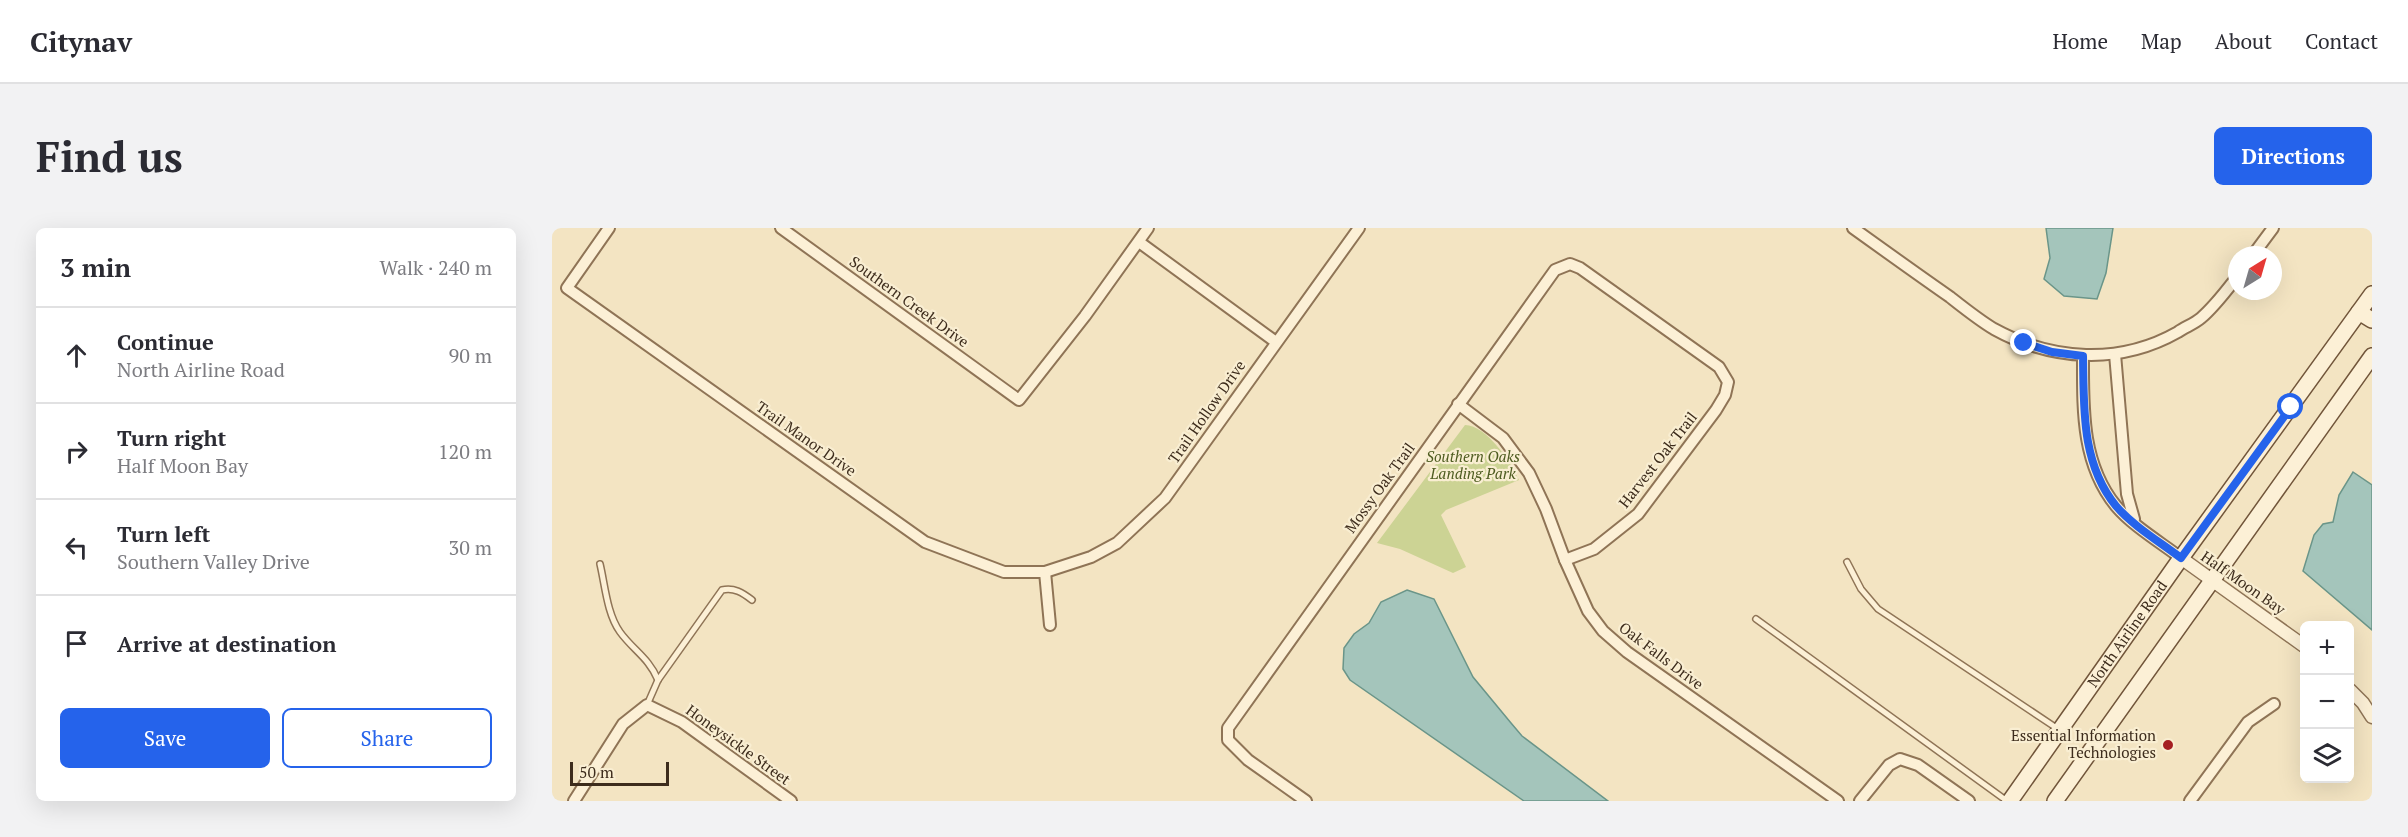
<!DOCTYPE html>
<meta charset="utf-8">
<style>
body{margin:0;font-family:"PT Serif",serif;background:#f2f2f3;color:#2b2b33}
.controls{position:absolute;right:18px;bottom:18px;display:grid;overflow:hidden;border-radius:9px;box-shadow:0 6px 24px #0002}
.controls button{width:54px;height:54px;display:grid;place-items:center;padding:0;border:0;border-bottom:2px solid #e1e1e2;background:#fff;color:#2b2b33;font:30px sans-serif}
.compass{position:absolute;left:1676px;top:18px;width:54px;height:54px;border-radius:50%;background:#fff;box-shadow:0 6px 24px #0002;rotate:37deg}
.scale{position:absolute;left:18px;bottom:15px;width:99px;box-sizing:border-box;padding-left:6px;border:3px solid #3d2c1c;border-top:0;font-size:16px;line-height:21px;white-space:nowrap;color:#3d2c1c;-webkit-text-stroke:4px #f9eed2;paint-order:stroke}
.stop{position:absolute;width:18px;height:18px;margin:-14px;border:4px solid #2563eb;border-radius:50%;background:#fff}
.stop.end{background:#2563eb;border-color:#fff;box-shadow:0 2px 6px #0008}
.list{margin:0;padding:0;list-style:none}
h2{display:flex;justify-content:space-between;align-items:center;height:78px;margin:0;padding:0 24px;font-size:26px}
h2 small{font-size:20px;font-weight:400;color:#7c7c81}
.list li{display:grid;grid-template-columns:39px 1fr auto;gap:18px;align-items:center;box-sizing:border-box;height:96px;padding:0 24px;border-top:2px solid #e1e1e2}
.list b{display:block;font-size:22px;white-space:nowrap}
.list p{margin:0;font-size:20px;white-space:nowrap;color:#7c7c81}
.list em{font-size:20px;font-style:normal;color:#7c7c81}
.actions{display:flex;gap:12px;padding:18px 24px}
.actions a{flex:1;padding:14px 0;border:2px solid #2563eb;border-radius:9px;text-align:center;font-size:21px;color:#2563eb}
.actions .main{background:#2563eb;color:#fff}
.icon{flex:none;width:33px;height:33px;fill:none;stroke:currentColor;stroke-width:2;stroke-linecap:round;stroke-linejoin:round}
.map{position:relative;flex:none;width:1820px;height:573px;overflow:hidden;border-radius:9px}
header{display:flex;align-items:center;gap:36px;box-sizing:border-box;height:84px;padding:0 30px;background:#fff;border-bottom:2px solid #e1e1e2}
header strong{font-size:28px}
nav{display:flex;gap:33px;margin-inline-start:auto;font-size:21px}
.intro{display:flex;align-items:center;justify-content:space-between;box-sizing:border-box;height:144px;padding:0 36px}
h1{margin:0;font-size:42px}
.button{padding:15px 27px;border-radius:9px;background:#2563eb;color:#fff;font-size:21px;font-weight:700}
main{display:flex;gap:36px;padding:0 36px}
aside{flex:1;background:#fff;border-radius:9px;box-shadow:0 6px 24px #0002}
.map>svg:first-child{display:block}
</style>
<header>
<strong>Citynav</strong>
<nav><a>Home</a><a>Map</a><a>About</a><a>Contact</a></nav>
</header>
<div class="intro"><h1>Find us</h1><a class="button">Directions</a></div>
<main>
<aside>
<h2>3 min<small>Walk · 240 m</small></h2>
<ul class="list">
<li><svg class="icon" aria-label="ahead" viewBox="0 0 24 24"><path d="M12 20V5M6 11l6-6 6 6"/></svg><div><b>Continue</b><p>North Airline Road</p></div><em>90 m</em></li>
<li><svg class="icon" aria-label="right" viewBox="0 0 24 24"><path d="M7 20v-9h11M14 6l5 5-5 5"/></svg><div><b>Turn right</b><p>Half Moon Bay</p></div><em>120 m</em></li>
<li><svg class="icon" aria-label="left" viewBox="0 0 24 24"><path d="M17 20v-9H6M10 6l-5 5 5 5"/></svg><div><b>Turn left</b><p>Southern Valley Drive</p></div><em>30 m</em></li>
<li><svg class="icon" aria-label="arrive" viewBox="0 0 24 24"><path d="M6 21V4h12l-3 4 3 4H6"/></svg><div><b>Arrive at destination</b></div></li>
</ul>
<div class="actions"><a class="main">Save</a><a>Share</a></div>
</aside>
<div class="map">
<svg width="1820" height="573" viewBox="0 0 1820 573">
<rect width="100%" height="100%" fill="#f3e4c2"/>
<path fill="#ccd394" d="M913 197C935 198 958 233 967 252L894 282 889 287 914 339 901 345 848 321 825 315Z"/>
<g fill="#a4c5bb" stroke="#6a9589" stroke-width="1.5">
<path d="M1494 0H1561L1554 45 1545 71 1512 68 1492 51 1498 30Z"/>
<path d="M1801 244 1820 257V402L1751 343 1762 307 1771 296 1781 294 1787 267Z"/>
<path d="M855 362 882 371 921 449 959 495 970 508 1056 573H972L798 452 791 441 792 420 802 406 817 395 829 374Z"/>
</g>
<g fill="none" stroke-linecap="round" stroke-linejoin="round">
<g stroke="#8f7456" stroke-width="8">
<g id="service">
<path d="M1295 334 1309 361 1326 381 1506 501"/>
<path d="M48 336C53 357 55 386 68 404 81 422 97 430 106 452"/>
<path d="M1204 391 1455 573"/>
<path d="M95 477 106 452 170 362C182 359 191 365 200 372"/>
</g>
</g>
<g stroke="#8f7456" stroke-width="14">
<g id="minor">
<path d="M57 0 15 60 373 314 452 344H493L539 329 565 315 613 270 807 0"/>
<path d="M229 0 467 172 533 88 596 0"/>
<path d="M1301 0C1333 23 1365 46 1398 69 1412 80 1427 92 1442 101 1500 133 1568 137 1626 104 1633 99 1642 96 1649 90 1663 78 1674 63 1685 49"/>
<path d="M587 14 724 114"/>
<path d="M1701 27 1721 0"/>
<path d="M1563 126 1575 266 1582 291"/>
<path d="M1531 128C1531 180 1529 235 1564 278 1581 298 1608 314 1629 330"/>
<path d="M906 176 951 210 977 245 994 281 1013 332 1036 383 1051 403 1075 424 1286 573"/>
<path d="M493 344 498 397"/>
<path d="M22 573 71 496 95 477 130 494 239 573"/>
<path d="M754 573 696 532 676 512V500L1003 42 1018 36 1028 40 1167 139 1176 154 1173 167 1164 182 1086 286 1042 321 1013 332"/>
<path d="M1308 573 1337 537 1348 531 1366 537 1417 573"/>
<path d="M1638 573 1696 494 1722 476"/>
</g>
</g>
<g stroke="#8f7456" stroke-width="15">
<g id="tertiary">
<path d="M1629 330 1752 418"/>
<path d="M1798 462 1811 475 1820 489"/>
</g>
</g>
<g stroke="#71553a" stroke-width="18">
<g id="secondary">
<path d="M1807 84 1820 92"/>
<path id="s1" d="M1458 573 1629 330 1820 66"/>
<path d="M1503 573 1820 128"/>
</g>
</g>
<use href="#service" stroke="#fcf0d6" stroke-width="5"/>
<use href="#minor" stroke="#fcf0d6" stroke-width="10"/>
<use href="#tertiary" stroke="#fcf0d6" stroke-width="12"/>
<use href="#secondary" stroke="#fcf0d6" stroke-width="15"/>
</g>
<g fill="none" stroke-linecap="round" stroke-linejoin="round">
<path stroke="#2563eb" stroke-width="8" d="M1472 115 1500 124 1531 128C1532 180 1529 235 1564 278 1581 298 1608 314 1629 330L1739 179"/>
</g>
<circle fill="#a51f22" stroke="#f9eed2" stroke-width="2" cx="1616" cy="517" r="6"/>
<g text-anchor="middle" stroke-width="4.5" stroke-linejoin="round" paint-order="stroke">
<g font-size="15" fill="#3d2c1c" stroke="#f9eed2">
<text transform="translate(357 74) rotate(36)" y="5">Southern Creek Drive</text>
<text transform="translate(655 184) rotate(-55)" y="5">Trail Hollow Drive</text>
<text transform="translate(254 211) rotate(35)" y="5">Trail Manor Drive</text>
<text transform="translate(1106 232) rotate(-52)" y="5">Harvest Oak Trail</text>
<text transform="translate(828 260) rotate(-54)" y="5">Mossy Oak Trail</text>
<text transform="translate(1691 355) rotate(35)" y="5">Half Moon Bay</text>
<text dy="5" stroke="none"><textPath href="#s1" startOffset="204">North Airline Road</textPath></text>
<text transform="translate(1109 428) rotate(37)" y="5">Oak Falls Drive</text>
<text transform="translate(186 517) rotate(36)" y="5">Honeysickle Street</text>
</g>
<g font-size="15" font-style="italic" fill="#4e5c20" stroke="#f9eed2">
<text x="921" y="234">Southern Oaks<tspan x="921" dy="17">Landing Park</tspan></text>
</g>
<g font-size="15" fill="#3d2c1c" stroke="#f9eed2" text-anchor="end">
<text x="1604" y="513">Essential Information<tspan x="1604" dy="17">Technologies</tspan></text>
</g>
</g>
</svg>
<div class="controls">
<button>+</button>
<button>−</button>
<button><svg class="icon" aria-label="layers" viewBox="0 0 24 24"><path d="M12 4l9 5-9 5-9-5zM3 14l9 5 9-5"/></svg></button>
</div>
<svg class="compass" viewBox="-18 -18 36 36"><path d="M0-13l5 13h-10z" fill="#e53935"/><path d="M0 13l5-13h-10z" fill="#7c7c81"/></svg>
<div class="scale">50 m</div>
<div class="stop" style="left:1739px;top:179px"></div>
<div class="stop end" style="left:1472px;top:115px"></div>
</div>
</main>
